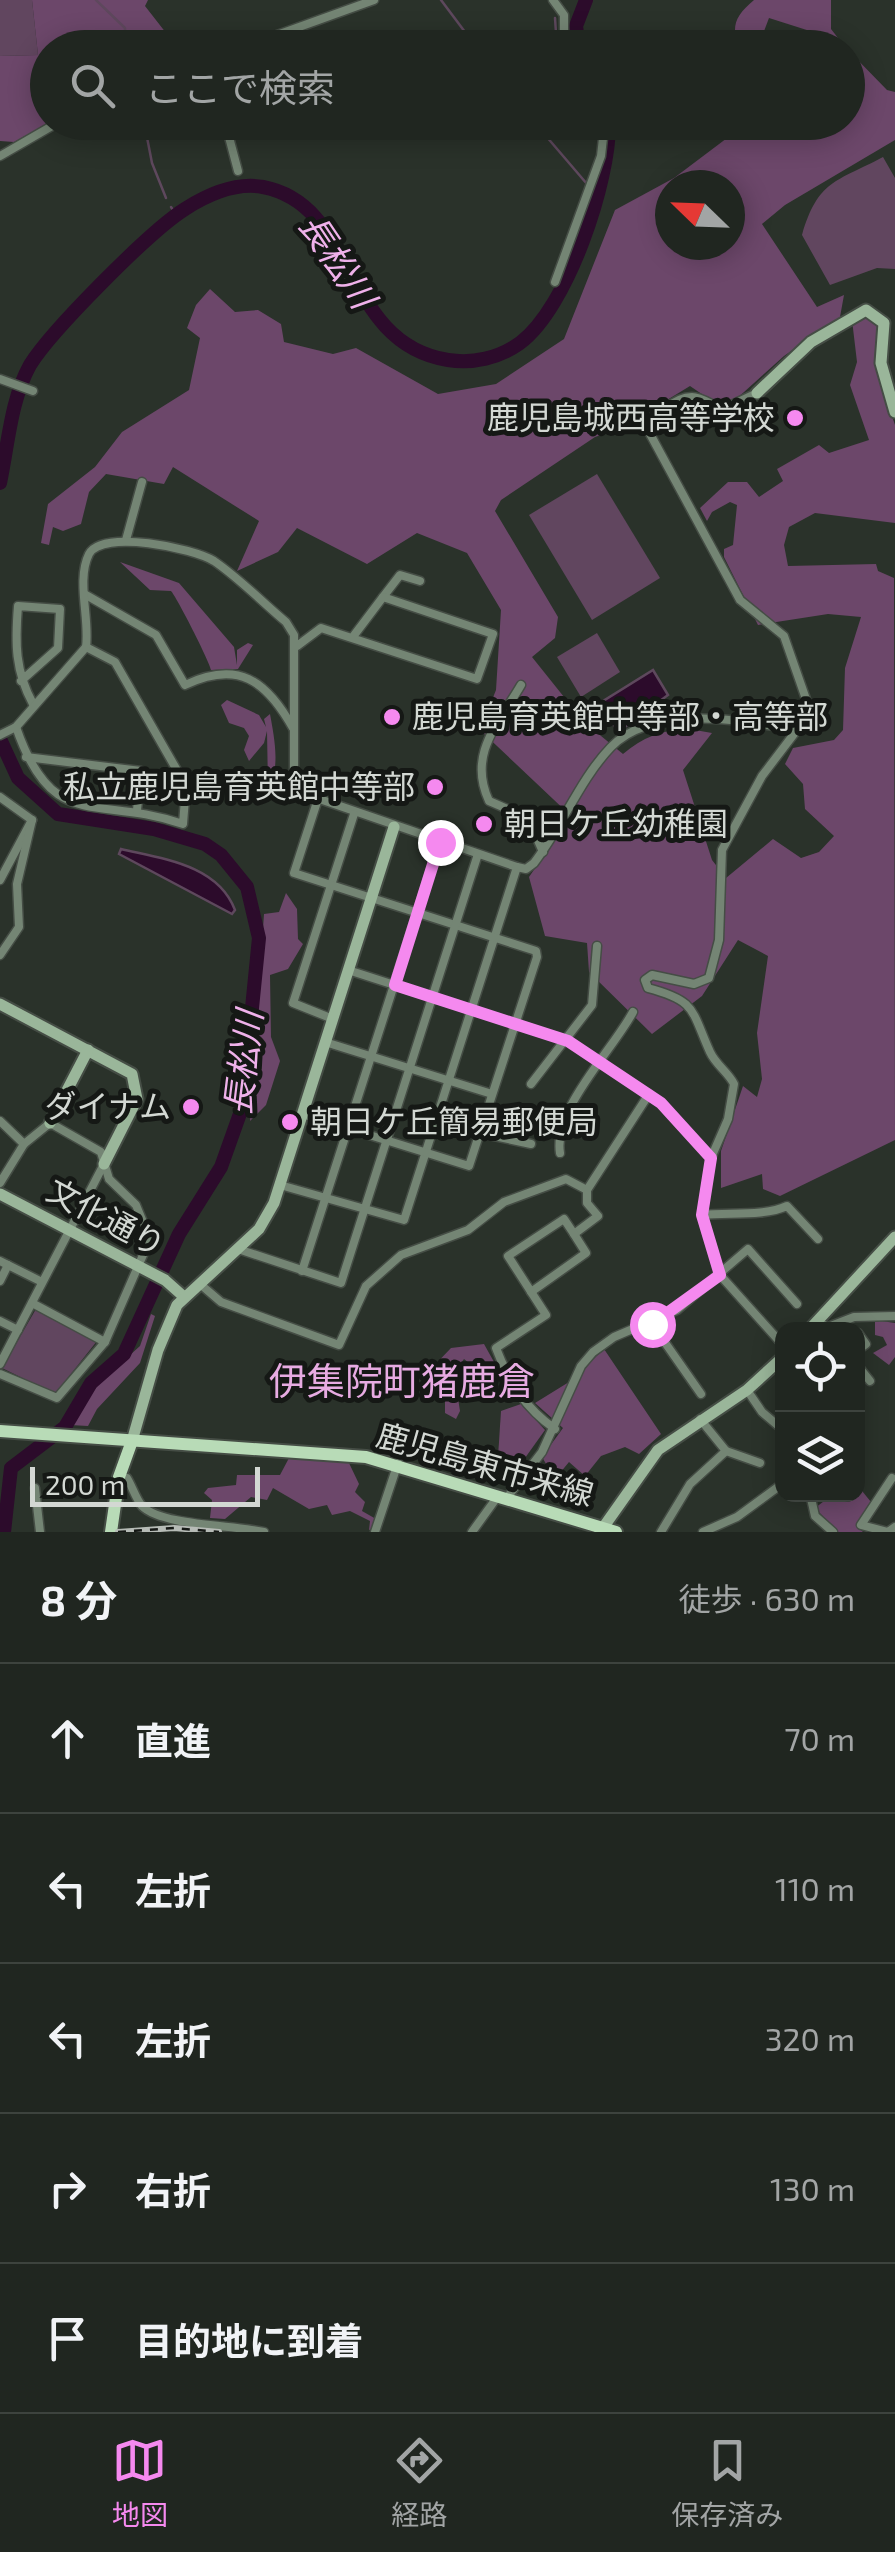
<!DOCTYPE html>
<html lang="ja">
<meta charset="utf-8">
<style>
body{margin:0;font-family:"Exo 2","Noto Sans JP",sans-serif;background:#2d322d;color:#f1f3f6}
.controls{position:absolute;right:30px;bottom:30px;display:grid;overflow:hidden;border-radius:20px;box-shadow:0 5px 25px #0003}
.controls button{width:90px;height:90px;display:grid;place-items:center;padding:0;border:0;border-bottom:2px solid #3d433e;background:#202620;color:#f1f3f6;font:50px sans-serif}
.compass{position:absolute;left:655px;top:170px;width:90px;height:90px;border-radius:50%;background:#202620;box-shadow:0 5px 25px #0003;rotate:293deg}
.scale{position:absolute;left:30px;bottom:25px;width:230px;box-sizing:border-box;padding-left:10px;border:5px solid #d3d8d3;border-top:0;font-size:28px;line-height:35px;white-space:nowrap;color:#d3d8d3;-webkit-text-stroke:8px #151815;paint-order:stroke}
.stop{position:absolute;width:30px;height:30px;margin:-22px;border:8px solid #f589ef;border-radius:50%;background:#fff}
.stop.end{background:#f589ef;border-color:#fff;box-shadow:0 2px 10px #0008}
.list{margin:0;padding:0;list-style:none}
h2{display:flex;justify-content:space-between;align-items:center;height:130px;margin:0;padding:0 40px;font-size:42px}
h2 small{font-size:32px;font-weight:400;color:#a2a5a5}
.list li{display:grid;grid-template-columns:65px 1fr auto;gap:30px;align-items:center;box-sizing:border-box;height:150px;padding:0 40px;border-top:2px solid #3d433e}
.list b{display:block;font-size:38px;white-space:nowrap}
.list em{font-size:32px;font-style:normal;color:#a2a5a5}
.icon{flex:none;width:55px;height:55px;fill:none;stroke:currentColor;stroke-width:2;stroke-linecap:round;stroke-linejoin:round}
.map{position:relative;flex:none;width:895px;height:1532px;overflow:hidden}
.search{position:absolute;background:#202620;box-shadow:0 5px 25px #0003;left:30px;right:30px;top:30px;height:110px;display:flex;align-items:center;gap:25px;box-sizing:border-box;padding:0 35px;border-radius:55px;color:#a2a5a5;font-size:38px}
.sheet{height:880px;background:#202620}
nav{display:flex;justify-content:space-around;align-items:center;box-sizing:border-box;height:140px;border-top:2px solid #3d433e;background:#202620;font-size:28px;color:#a2a5a5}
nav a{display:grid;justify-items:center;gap:5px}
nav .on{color:#f589ef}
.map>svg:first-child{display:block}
</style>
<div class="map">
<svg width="895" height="1532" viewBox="0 0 895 1532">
<rect width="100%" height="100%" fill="#2a322a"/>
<g fill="#61465f">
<path d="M0 0H32L38 55 0 56Z"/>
<path d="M883 157 895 178V269L877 268 830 285 802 235C818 180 836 182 883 157Z"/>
<path d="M597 474 660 578 592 620 529 515Z"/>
<path d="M597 633 620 672 581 697 557 657Z"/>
<path d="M36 1309 97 1341 55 1394 2 1368Z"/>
</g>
<g fill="#6c476a" fill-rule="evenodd">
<path d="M32 0H148L145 6 177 47 48 48 49 123 14 142 0 141V56L38 55Z"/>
<path d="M754 0H831V29L845 47H784L811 39 813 32 769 18 758 47H738C731 25 736 15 754 0Z"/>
<path d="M848 50 887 90 895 92V140L785 205 762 224 817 307 844 295 840 317 784 356 734 401H712L690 386 621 428 595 437 501 500 495 511 558 617 555 638 532 657 584 722 623 754C650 731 677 725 712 733L683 770 712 860 726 878 773 839 801 858 819 852 834 836 805 809 803 784 785 764 793 748 834 740 843 730 845 668 861 617 828 614 758 625 724 557V549L733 545 737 505 730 502 712 512 707 521 700 508 728 482H747L759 497 783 481 777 469 819 445 829 453 869 440 850 385 857 362 852 320 865 316 879 325 876 369 895 425V523L815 513 789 527 784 545 788 566 876 564 878 571 894 578 895 1140 780 1196 763 1189 762 1174 721 1188V1151L743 1086 757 1097 762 1079 757 1033 768 956 738 940 702 996 652 1034 589 972 587 943 545 936 529 877 571 816 480 730 496 690 501 610 467 553 417 533 367 564 297 528 278 552 237 571 259 521 173 467 164 484 106 474 89 492 81 524 63 531 53 527 49 545 41 543 48 504 95 467 122 432 189 390 200 338 187 328 196 305 210 289 235 312 258 310 281 324 284 342 333 354 356 348 438 394 496 384 564 339 615 210 674 178 743 126 848 122ZM670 185H730V245H670Z"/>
<path d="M120 562 179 583 234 647 237 665V650L248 643 253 645 238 669 211 670C210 662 176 596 171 591L150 590Z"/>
<path d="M227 700 259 715 266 727 264 719 270 714C274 736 281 769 268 787L267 731 264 743 249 761 244 750 249 736 244 728 229 723 221 705Z"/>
<path d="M286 893 297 909 298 939 303 944 288 969 270 975 271 1037 280 1061 266 1105 250 1121 264 914 279 912Z"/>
<path d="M151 1314 155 1316 140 1363 97 1409 88 1426 70 1425 100 1382 140 1346Z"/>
<path d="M875 1320 895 1323V1357L889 1365 873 1353 887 1345 883 1337 875 1335Z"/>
<path d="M484 1344 499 1371 485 1376 464 1359 454 1373 460 1411 456 1419 445 1413V1393L436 1388 428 1372 451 1348Z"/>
<path d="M604 1349 661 1434 639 1454 625 1447 601 1456 585 1476 569 1462 555 1479 542 1457 563 1428 535 1403 569 1382Z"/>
<path d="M521 1404 545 1430 520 1465 498 1457 501 1411Z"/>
<path d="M289 1458 349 1463 359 1484 355 1492 365 1502 362 1511 376 1519 374 1528 369 1530 370 1521 350 1511 332 1515 327 1505 309 1509 273 1488 267 1500 251 1497 225 1519 210 1518 212 1500 204 1493 208 1488 236 1485 237 1475H280Z"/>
<path d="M858 1486 871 1502 857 1526 863 1532H838L815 1508 832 1495 858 1494Z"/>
</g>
<g fill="#2c0b2b" stroke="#5e485d" stroke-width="2.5">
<path d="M653 670 668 695 618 732 600 703Z"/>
<path d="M121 849C164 859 218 865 235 910L232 914 119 854Z"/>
</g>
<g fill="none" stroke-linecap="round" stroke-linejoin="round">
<g stroke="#5e485d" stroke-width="2.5">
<path d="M96 0 125 28V48"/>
<path d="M441 0 477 48"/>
<path d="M555 18 557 48"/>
<path d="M144 122 152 163 166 198"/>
<path d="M534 122 587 184"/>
<path d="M171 207 177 216"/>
</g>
<g stroke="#2c0b2b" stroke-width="14">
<path d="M579 48 576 26 586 0"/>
<path d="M0 483C8 445 11 399 30 365 51 331 150 231 185 209 207 195 236 182 263 187 358 205 341 343 448 360 473 364 499 358 520 343 568 307 610 181 609 122"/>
<path d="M0 739 18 778 58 814 154 829 205 844 221 855 247 887 259 938 242 1108 221 1167 179 1234 124 1354 91 1383 65 1427 11 1468 4 1532"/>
</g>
<g stroke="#454d45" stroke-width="11">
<g id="street">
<path d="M553 0 564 15V48"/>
<path d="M241 48 374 0"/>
<path d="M225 122 238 171"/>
<path d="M0 156 59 122"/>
<path d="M555 282 601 156 603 138 597 122"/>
<path d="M0 379 33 391"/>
<path d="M126 540 142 482"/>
<path d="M86 595 156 635 185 685C238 660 266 680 293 728"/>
<path d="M383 597 400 575 420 581"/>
<path d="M297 646 321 628 477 679 493 634 383 597 352 638"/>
<path d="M21 681 58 648 60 609 18 606C15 643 15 671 33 704"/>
<path d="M521 685C499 723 467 754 489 801L528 818 543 852"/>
<path d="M16 727C53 834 95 794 183 824L186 786 115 662 86 647"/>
<path d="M0 735 16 727 86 647C90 619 76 580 89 554 102 529 193 548 214 561 239 578 262 602 286 622L294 635V779L305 794 517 867 404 1220 280 1185"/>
<path d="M26 757 141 771 137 810"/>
<path d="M0 797 32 820"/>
<path d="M517 867 526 869 534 863C562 827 580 779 611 747 653 703 745 721 797 730"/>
<path d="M0 880 32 820"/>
<path d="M0 955 19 927 17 884 32 820"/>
<path d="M348 970 568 1041 661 1103 711 1158 702 1215 720 1275 782 1344"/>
<path d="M333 1019 293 1003 354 814"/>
<path d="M325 1042 492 1094"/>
<path d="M531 1084 592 1005 597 946"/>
<path d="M302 1114 469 1166 537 957 536 951 294 873 317 802"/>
<path d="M0 1121 24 1144 0 1183"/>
<path d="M480 1133 531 1144"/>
<path d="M560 1153C553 1109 612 1051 633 1012"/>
<path d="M711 1158 728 1119 734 1084C728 1072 716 1065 710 1052 691 1010 697 1001 648 988L645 980 652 975 694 984 709 978 719 940 722 850 762 776 797 730 806 699 784 636 740 600 649 432C653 416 675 397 692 397 702 397 713 406 723 409L757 393"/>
<path d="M702 1215C730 1212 762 1217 787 1206L818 1239"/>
<path d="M238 1249 341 1283 478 854"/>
<path d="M0 1261 42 1282"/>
<path d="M302 1271 440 842"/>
<path d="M0 1281 8 1265"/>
<path d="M200 1284 221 1302 339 1345 366 1286 401 1255 468 1230 504 1202 566 1179 587 1190"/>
<path d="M531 1292 586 1253 574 1234 598 1216 587 1203V1190L649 1094"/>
<path d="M32 1303 105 1342"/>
<path d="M0 1321 18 1330"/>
<path d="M817 1321 828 1327 854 1317 895 1316"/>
<path d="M652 1324 701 1394"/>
<path d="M858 1333 866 1344 858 1350"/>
<path d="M0 1364 104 1164"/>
<path d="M858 1366 870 1381"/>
<path d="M0 1374 57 1398 105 1342 150 1239 136 1205 109 1179 101 1152 50 1123 24 1144"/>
<path d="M747 1390 762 1412 782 1429"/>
<path d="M555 1429C525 1408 509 1382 496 1348L546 1315 508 1256 564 1219 574 1234"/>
<path d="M726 1451 760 1463"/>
<path d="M119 1477 127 1478C132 1486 136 1499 142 1506 162 1526 234 1525 264 1532"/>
<path d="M892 1478 861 1525 888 1532 895 1527"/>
<path d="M35 1488 40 1532"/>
<path d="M810 1494 815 1516 833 1532"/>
<path d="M506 1499 542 1452 581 1366 593 1352 614 1337 677 1310 748 1249 797 1304"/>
<path d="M375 1532 398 1463"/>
<path d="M472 1532 498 1496"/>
<path d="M661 1532 690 1484 726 1451 700 1419"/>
<path d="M703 1532 737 1517 782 1484"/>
</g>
</g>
<g stroke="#454d45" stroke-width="15">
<g id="secondary">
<path d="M757 393 811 342 866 310 884 323 881 363 895 412"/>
<path d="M0 1004 132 1074 137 1099 104 1164"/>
<path d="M50 1123 88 1050"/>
<path d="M0 1194 165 1280 183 1296"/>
<path d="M809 1330 895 1237"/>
<path d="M132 1441 158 1350 177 1305 259 1229 274 1203 394 827"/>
<path d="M600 1532 658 1450 747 1390 782 1358"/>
</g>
</g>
<g stroke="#454d45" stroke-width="16">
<g id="primary">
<path d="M0 1431 366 1457 616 1532"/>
<path d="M111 1532 119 1477 132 1441"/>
</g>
</g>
<use href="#street" stroke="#748574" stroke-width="8"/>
<use href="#secondary" stroke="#9ab69a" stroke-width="11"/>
<use href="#primary" stroke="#b8dbb7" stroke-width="12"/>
<g stroke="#b6bbb6" stroke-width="6">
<path id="rail" d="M118 1532 174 1528 219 1532"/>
</g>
<use href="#rail" stroke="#151815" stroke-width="2.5" stroke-dasharray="8" stroke-linecap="butt"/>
</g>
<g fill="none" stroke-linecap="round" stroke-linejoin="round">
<path stroke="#f589ef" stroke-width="12" d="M440 842 395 985 568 1041 661 1103 711 1158 702 1215 720 1275 652 1324"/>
</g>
<g fill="#f589ef" stroke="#151815" stroke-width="4">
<circle cx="795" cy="418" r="10"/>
<circle cx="392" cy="717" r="10"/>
<circle cx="435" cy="787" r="10"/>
<circle cx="484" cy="824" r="10"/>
<circle cx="191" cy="1107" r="10"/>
<circle cx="290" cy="1122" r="10"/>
</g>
<g text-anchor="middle" stroke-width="10" stroke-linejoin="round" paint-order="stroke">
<g font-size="32" fill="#d3d8d3" stroke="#151815" text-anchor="end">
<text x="775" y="429">鹿児島城西高等学校</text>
<text x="412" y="728" text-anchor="start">鹿児島育英館中等部・高等部</text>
<text x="415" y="798">私立鹿児島育英館中等部</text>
<text x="504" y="835" text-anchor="start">朝日ケ丘幼稚園</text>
<text x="171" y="1118">ダイナム</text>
<text x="310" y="1133" text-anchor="start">朝日ケ丘簡易郵便局</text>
</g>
<g font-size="32" fill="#d3d8d3" stroke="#151815">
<text transform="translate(106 1218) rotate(28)" y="11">文化通り</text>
<text transform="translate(485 1465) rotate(16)" y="11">鹿児島東市来線</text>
</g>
<g font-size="35" font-style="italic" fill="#efb1ea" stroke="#151815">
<text transform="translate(337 261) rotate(56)" y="12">長松川</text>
<text transform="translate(244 1063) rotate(-83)" y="12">長松川</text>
</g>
<g font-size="38" fill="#e7abe2" stroke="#151815">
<text x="402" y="1395">伊集院町猪鹿倉</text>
</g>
</g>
</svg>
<div class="controls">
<button><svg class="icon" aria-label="locate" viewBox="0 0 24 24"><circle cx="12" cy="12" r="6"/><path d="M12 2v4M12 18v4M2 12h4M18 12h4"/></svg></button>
<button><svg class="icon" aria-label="layers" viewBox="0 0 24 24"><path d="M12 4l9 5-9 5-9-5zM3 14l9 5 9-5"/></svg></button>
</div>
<svg class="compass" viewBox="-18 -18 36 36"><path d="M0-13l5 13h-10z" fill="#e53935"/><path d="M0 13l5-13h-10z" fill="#a2a5a5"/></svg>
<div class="scale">200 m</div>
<div class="stop" style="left:652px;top:1324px"></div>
<div class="stop end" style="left:440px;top:842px"></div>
<div class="search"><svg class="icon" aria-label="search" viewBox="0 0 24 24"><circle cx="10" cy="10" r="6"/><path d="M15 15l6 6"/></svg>ここで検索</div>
</div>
<section class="sheet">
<h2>8 分<small>徒歩 · 630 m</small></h2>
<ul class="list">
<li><svg class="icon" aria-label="ahead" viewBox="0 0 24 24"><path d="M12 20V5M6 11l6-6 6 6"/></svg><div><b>直進</b></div><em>70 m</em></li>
<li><svg class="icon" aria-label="left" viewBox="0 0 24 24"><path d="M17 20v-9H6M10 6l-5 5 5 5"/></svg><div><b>左折</b></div><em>110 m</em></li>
<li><svg class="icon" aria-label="left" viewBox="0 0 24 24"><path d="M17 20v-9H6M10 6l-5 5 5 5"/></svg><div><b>左折</b></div><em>320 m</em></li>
<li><svg class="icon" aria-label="right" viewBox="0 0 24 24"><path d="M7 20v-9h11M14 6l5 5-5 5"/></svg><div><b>右折</b></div><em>130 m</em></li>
<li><svg class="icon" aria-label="arrive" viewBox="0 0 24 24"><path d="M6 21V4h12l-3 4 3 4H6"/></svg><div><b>目的地に到着</b></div></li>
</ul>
</section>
<nav>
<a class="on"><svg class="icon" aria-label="map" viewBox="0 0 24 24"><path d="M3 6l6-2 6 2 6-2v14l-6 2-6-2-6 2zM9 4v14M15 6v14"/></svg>地図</a>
<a><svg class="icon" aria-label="directions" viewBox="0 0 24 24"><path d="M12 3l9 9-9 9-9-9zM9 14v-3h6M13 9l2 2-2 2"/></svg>経路</a>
<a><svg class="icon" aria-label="saved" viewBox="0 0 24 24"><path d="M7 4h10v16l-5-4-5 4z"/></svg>保存済み</a>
</nav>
